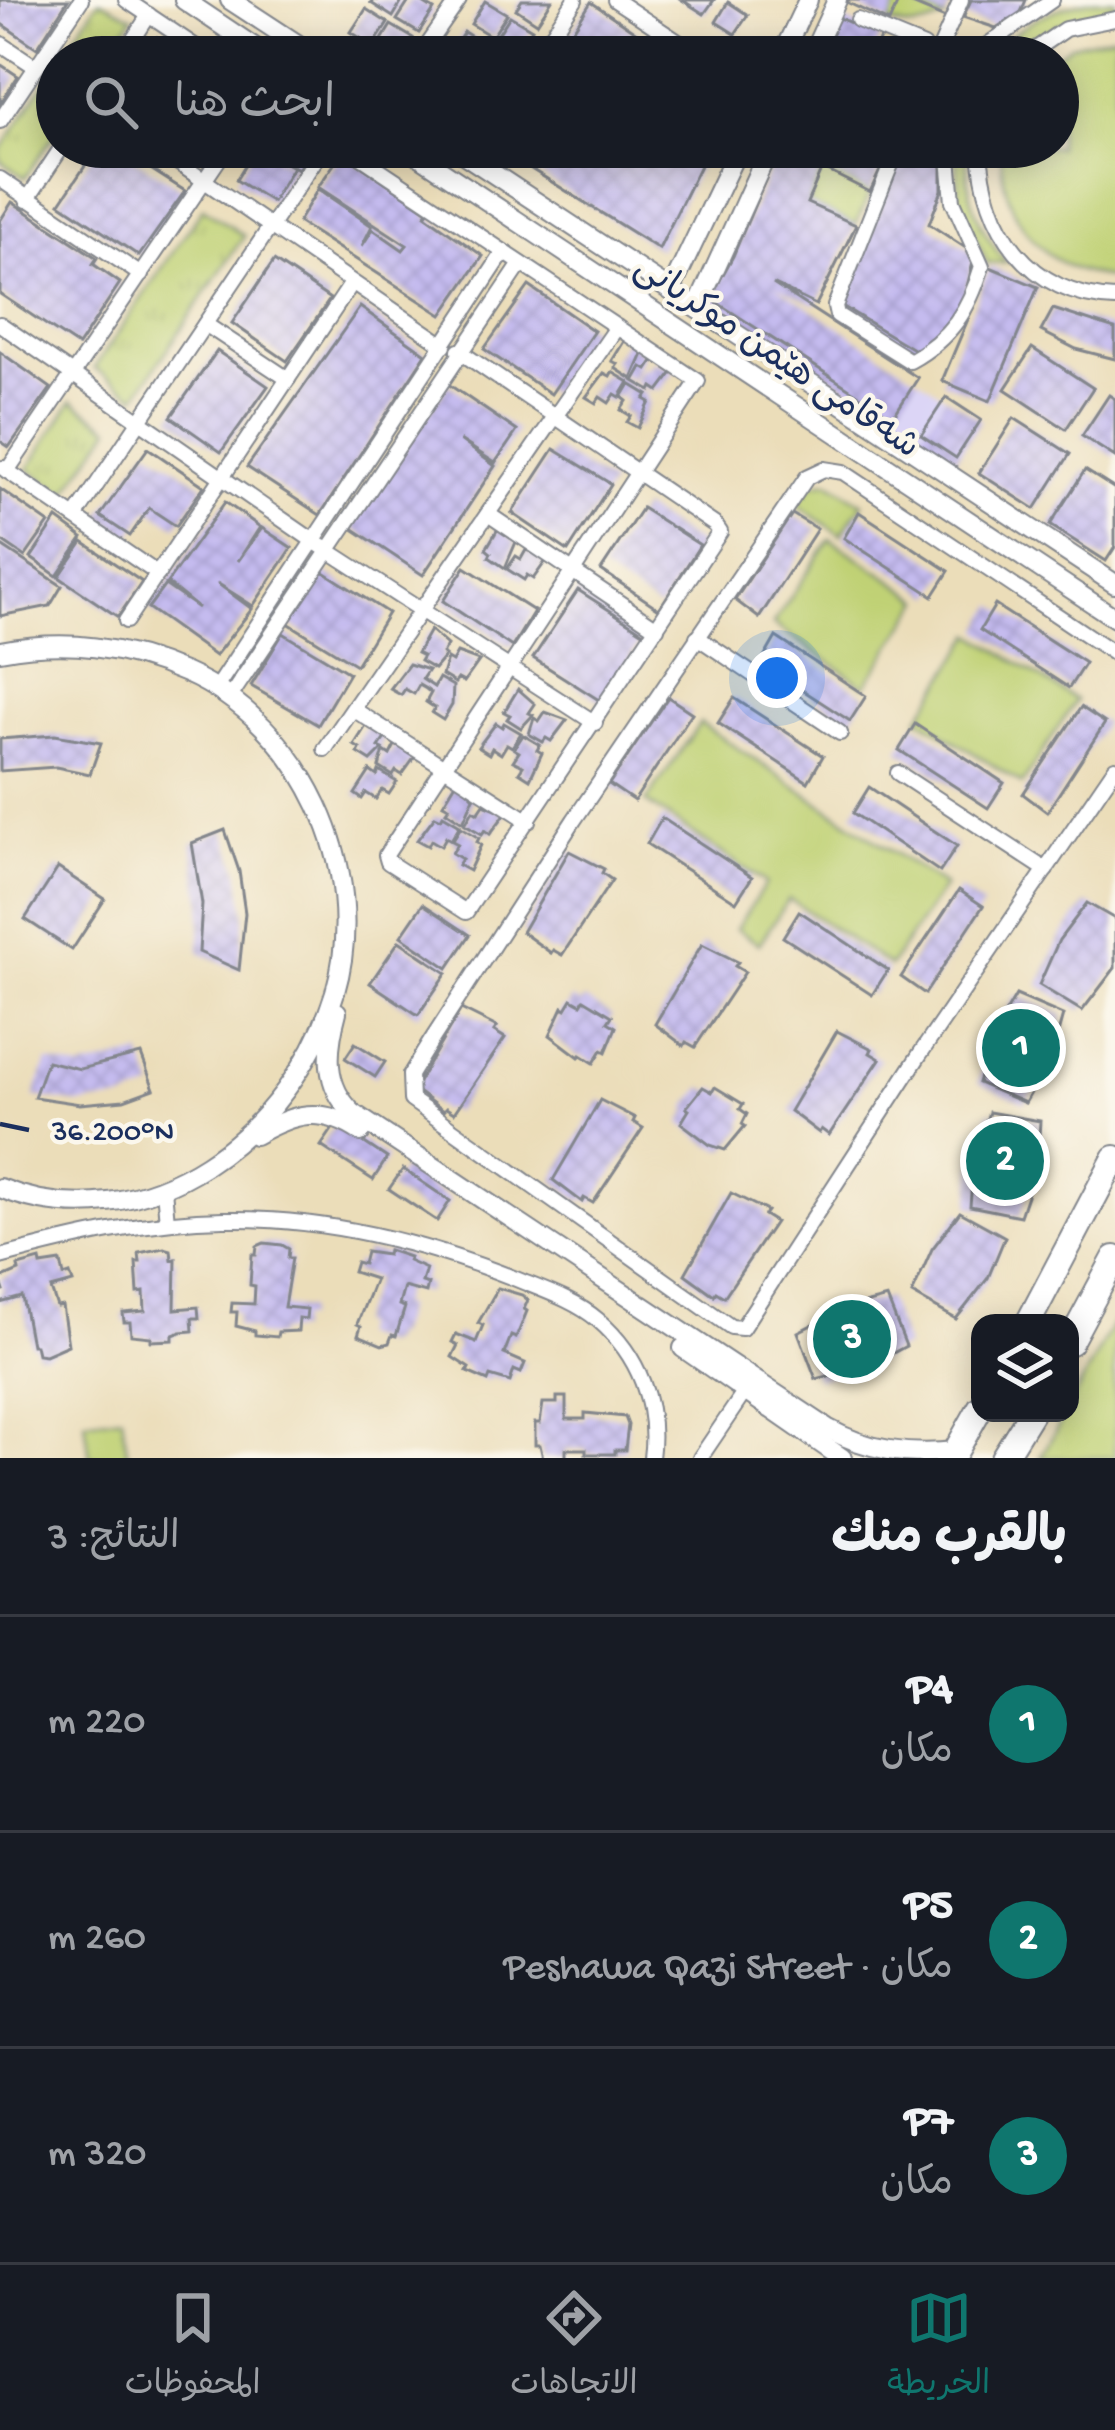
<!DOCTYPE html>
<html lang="ar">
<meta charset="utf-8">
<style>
body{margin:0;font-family:"Gochi Hand","Playpen Sans Arabic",sans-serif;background:#242831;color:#f1f3f6;direction:rtl}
.controls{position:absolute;right:36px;bottom:36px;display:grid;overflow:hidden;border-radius:24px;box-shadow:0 6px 30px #0003}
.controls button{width:108px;height:108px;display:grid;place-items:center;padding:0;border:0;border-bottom:3px solid #363941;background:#171b24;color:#f1f3f6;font:60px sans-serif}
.you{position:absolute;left:777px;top:678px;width:42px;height:42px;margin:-30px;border:9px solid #fff;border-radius:50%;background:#1a73e8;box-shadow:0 0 0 18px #1a73e833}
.badge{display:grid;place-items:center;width:78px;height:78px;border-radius:50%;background:#0f766e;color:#fff;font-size:39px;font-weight:700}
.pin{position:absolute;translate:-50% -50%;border:6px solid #fff;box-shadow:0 3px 12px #0006}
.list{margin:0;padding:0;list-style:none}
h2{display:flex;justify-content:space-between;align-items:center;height:156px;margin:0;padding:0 48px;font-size:51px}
h2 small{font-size:39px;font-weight:400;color:#9ea1a6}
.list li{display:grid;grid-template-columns:78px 1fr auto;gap:36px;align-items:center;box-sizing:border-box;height:216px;padding:0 48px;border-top:3px solid #363941}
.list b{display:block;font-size:45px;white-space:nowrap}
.list p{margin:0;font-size:39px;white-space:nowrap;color:#9ea1a6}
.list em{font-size:39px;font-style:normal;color:#9ea1a6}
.icon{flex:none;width:66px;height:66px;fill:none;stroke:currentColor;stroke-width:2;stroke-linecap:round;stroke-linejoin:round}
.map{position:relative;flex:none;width:1115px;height:1458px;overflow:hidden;direction:ltr}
.search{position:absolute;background:#171b24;box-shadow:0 6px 30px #0003;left:36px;right:36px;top:36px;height:132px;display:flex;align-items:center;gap:30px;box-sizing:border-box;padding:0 42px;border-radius:66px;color:#9ea1a6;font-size:45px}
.sheet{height:804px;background:#171b24}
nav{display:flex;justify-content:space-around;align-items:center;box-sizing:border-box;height:168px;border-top:3px solid #363941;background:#171b24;font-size:33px;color:#9ea1a6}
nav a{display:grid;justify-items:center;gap:6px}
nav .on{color:#0f766e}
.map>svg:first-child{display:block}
</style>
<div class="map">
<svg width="1115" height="1458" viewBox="0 0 1115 1458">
<defs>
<pattern id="grass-tufts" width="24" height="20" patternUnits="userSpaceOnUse" patternTransform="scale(3)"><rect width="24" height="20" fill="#c0d174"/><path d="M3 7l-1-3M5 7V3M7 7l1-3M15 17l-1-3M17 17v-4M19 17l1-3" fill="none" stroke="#a4b467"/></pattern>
<pattern id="building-cross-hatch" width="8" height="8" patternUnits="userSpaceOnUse" patternTransform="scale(3)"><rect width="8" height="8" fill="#c5bbef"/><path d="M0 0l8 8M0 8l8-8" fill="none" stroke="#a9a1cf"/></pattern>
</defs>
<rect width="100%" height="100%" fill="#fbf7ec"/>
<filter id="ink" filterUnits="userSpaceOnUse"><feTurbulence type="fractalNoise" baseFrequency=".00833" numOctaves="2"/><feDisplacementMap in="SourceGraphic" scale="24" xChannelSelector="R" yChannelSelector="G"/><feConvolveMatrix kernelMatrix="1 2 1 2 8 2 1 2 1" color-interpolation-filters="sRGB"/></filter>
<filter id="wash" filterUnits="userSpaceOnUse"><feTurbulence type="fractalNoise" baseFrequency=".004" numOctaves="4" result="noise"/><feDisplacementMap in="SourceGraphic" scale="48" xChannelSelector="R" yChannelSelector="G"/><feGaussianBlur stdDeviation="2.7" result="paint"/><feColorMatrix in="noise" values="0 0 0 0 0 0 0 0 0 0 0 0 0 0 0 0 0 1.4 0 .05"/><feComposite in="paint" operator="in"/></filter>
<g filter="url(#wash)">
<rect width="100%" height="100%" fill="#ebddb9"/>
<path fill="#dcd5f6" d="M918 378 946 397 921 435 893 417Z"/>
<g fill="url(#grass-tufts)" stroke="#6e8069" stroke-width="3">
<path d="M99 0 133 17 106 57H61Z"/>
<path d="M899 0H903L945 18C926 28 909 30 889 22Z"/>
<path d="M1094 0H1115V11L1058 25 1010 57H989C1017 26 1053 6 1094 0Z"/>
<path d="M57 64V130L25 178 0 161V151Z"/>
<path d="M956 147H967C964 193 978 228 1006 263H987L959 200Z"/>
<path d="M822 168 870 192 856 225 807 203Z"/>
<path d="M203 208 244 236 136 396 94 368Z"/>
<path d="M72 401 111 428 66 493 28 469Z"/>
</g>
<g fill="#c0d174" stroke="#6e8069" stroke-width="3">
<path d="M1115 35V278C1045 275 999 215 1001 147H1058V57H1054L1071 45Z"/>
<path d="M828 481 863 503 841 535 796 504 812 484Z"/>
<path d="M830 539 922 600 865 686 773 624Z"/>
<path d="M973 634 1076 700 1022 784 919 718Z"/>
<path d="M700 723 944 886 890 966 789 899 759 944 736 929 766 883 646 802Z"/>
<path d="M1115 1320V1458H1040L1066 1413H1070V1405Z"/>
<path d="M122 1416 128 1458H90L85 1421Z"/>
</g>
<g id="blocks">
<g fill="url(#building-cross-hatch)">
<path d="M0 0H68L37 48 0 23Z"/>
<path d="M373 0H403L393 17 371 3Z"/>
<path d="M410 0H418L434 10 419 33 397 20Z"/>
<path d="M522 0H552L537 23 516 9Z"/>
<path d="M682 0H714L704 14Z"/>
<path d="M842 0H899L889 22Z"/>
<path d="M903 0H953L945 18Z"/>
<path d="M971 0H1026L1021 12 996 28 963 17Z"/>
<path d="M485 1 507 14 492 37 471 24Z"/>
<path d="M591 2 653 44 672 57H556Z"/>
<path d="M728 2 748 15 735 34 716 22Z"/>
<path d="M366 9 388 23 373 46 351 32Z"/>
<path d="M510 16 532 29 517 52 495 39Z"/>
<path d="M837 17 881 36 872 57H820Z"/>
<path d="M391 25 413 38 401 57H391L377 48Z"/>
<path d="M464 32 486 46 479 57 449 55Z"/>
<path d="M157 37 190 57H144Z"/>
<path d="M0 64 18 76 0 104Z"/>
<path d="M98 147H116L185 191 139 256 60 203Z"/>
<path d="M256 147 293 167 272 202 236 180Z"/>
<path d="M266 147H314L298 169Z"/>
<path d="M496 147H709L659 249Z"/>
<path d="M779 147H891L870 192 822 168 807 203 856 225 816 305 773 284 918 378 893 417 710 298 733 256Z"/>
<path d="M904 147H942V190L929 224 975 254 964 299 953 322 918 352 842 306Z"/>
<path d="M342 153 428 211 425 215 483 256 442 315 298 222 318 189 372 226 362 246 373 229 403 250 407 245 318 187Z"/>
<path d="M12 202 97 258 93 264 120 283 78 346 0 294V221Z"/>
<path d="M274 261 330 299 287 361 232 323Z"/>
<path d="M990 267 1038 287 990 401 942 381Z"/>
<path d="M529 286 594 331 551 394 484 349Z"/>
<path d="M360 307 426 354 320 515 247 467Z"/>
<path d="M1053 309 1115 329V359L1076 349 1041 331Z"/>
<path d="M626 338 643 354 632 379 615 368 618 364 612 361Z"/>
<path d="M1032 348 1093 388 1066 429 1005 389Z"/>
<path d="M217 351 268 386 221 452 171 417Z"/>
<path d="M0 352 51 388 9 447 0 441Z"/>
<path d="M653 361 675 370 659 391 653 387 651 391 634 381 642 367 647 370Z"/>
<path d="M612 372 629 382 620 397 615 394 609 403 600 397 596 403 586 397 604 373 610 376Z"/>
<path d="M448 384 517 431 495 463 460 440 495 466 423 575 352 528Z"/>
<path d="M630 384 648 395 645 399 650 402 638 428 627 422 631 416 621 410 627 401 622 397Z"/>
<path d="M1109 395 1115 399V457L1082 436Z"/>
<path d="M946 397 981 420 956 458 921 435Z"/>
<path d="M1014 418 1070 454 1035 509 979 473Z"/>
<path d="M148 448 204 486 176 526 149 508 130 536 100 516Z"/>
<path d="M554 449 611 484 568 551 512 513Z"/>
<path d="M1085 470 1115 489V547L1106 561 1050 525Z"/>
<path d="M0 489 49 523 25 557 0 540Z"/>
<path d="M225 502 260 527 238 561 262 528 292 548 253 606 217 583 252 609 215 656 148 608 165 585 198 608 167 583Z"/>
<path d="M642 508 700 545 659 609 601 570Z"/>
<path d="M859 512 949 571 933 596 844 538Z"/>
<path d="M792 514 817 529 759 618 735 600Z"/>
<path d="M57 519 83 538 57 576 31 558Z"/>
<path d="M499 527 516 542 505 568 489 557 491 553 486 549Z"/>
<path d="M83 542 142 582 118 617 59 577Z"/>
<path d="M0 545 62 586 50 606 0 616Z"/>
<path d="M526 550 548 558 533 579 527 575 524 580 507 569 516 556 521 559Z"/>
<path d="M465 567 534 611 512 647 443 601Z"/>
<path d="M321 570 388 613 356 665 288 623Z"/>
<path d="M578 590 645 633 602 702 533 658Z"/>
<path d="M995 605 1085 663 1069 688 980 630Z"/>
<path d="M430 630 447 645 442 654 445 656 434 669 420 661 423 656 417 653Z"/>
<path d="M283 633 349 673 318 725 251 686Z"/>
<path d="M776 637 866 696 850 721 761 663Z"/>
<path d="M457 653 479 661 464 682 458 679 455 683 442 675 447 659 452 662Z"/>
<path d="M409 664 428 670 422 679 434 687 439 678 453 686 452 705 443 720 432 713 435 708 426 702 431 693 426 689 419 685 414 694 405 689 401 695 390 689Z"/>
<path d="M518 689 535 704 529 713 533 715 521 728 507 719 510 715 504 712Z"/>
<path d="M668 697 692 713 634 801 609 784Z"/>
<path d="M734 698 823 756 808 782 718 723Z"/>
<path d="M1081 707 1105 723 1047 812 1023 794Z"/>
<path d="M545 712 567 720 551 741 546 738 543 742 529 734 534 718 539 721Z"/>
<path d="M368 723 385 738 379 747 383 749 371 761 358 753 360 749 354 745Z"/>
<path d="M496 723 502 727 504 723 521 733 512 747 507 744 501 754 492 748 489 754 478 747Z"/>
<path d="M915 724 1004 783 988 808 899 750Z"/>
<path d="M55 735 101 743 90 774 56 767 0 771V739Z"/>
<path d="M523 735 540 745 537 750 542 753 530 779 519 772 523 766 513 761 519 752 514 749Z"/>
<path d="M395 745 417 754 402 775 396 771 393 776 379 767 384 751 390 755Z"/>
<path d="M370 771 377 776 379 771 397 782 389 794 382 790 376 799 366 793 362 799 355 794Z"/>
<path d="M457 781 474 797 463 822 446 811 449 807 443 804Z"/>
<path d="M869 787 957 846 940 872 853 813Z"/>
<path d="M484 804 506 813 490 834 485 830 482 834 465 824 473 810 478 813Z"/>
<path d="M443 815 460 825 451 840 446 837 441 846 431 840 428 846 417 840 435 816 441 819Z"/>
<path d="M662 818 752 877 736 902 647 844Z"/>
<path d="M461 827 479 838 477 842 481 845 469 871 458 865 462 859 452 853 458 844 452 841Z"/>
<path d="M225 830 239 871 245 913 239 970 199 952 202 904 192 843Z"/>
<path d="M569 851 604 869 602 873 612 880 562 955 553 950 551 953 522 932Z"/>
<path d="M58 868 105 899 72 950 25 919Z"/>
<path d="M959 890 983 906 925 994 901 977Z"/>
<path d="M1087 903 1115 919V968L1082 1011 1039 985 1059 940Z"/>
<path d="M423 904 470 935 448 968 401 936Z"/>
<path d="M799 911 888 970 872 995 783 937Z"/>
<path d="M399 941 447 973 418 1015 370 983Z"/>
<path d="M702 944 738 962 735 966 745 972 695 1047 686 1042 684 1046 655 1024Z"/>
<path d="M1016 995 1063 1015 1051 1058 1025 1103 978 1083 992 1036Z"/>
<path d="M572 999 581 1004 584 999 612 1016 608 1022 616 1027 606 1052 602 1050 594 1063 581 1055 579 1057 550 1035 563 1007 566 1009Z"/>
<path d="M461 1009 497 1027 494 1031 505 1038 454 1113 446 1108 443 1111 414 1089Z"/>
<path d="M837 1031 872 1049 870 1053 880 1059 829 1135 821 1129 819 1133 790 1111Z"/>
<path d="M355 1043 385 1062 375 1077 345 1058Z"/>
<path d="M141 1054 154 1089 124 1100 80 1104 34 1097 47 1061 80 1069Z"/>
<path d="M703 1087 712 1092 715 1087 743 1104 740 1109 747 1114 742 1124 745 1126 725 1150 710 1145 681 1123 689 1110 686 1108Z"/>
<path d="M600 1100 635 1118 633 1122 643 1128 593 1203 584 1198 582 1202 553 1180Z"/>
<path d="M989 1112 1040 1121 1037 1166 1020 1216 970 1206 974 1157Z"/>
<path d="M336 1124 387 1158 373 1180 321 1146Z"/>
<path d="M403 1169 450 1201 437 1221 389 1189Z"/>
<path d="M731 1193 767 1211 764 1215 775 1222 724 1297 716 1292 714 1295 685 1274Z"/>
<path d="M960 1212 1005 1237 988 1278 956 1319 912 1294 932 1249Z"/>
<path d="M264 1243 282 1245 289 1249 288 1258H292L284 1307 307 1309 306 1319 299 1318 298 1331 278 1332 277 1337 255 1335V1331L236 1326 237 1312H231L232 1303 254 1304 255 1286 250 1285 252 1255H256L257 1246Z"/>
<path d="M164 1248 171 1250 172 1260 176 1259 175 1309 198 1307 199 1318H192L193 1331 181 1332 173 1335V1340L151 1341V1337L131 1335 130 1322H124L123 1313 145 1311 144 1292 138 1293 136 1262H140L139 1253Z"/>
<path d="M388 1250 409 1257 408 1261 426 1269 422 1282 428 1284 426 1293 404 1287 399 1305 405 1307 396 1336 392 1335 389 1343 382 1345 358 1335 361 1326 357 1324 375 1279 353 1272 356 1262 363 1264 366 1252 387 1255Z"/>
<path d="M40 1260 41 1265 61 1262 64 1276 70 1274 73 1283 51 1289 57 1307 62 1306 68 1345 45 1355 37 1354 35 1345H31L22 1297 0 1303V1292L4 1291 0 1279 19 1271 18 1266Z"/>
<path d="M498 1288 522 1295 528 1300 524 1309 527 1311 516 1338 511 1336 504 1354 525 1363 521 1373 514 1370 510 1382 490 1376 488 1381 467 1372 469 1368 452 1357 458 1345 452 1342 456 1334 476 1342 483 1325 478 1323Z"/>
<path d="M887 1298 906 1346 867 1367 816 1379 798 1332 841 1310Z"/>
<path d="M557 1397H566V1419H585V1413L625 1417 628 1425 625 1450H615V1454H586V1449H566V1458H543L540 1445H535V1423H540L543 1403H557Z"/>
</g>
</g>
</g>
<g filter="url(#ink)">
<use href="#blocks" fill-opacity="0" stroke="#83868c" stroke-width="3"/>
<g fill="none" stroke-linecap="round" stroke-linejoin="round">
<g stroke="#83868c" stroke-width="18">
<g id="minor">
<path d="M126 0 211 57"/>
<path d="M615 0 701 57"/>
<path d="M858 20 924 47"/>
<path d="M0 43 36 67"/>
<path d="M425 49 459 0"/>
<path d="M938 53 961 0"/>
<path d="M122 57 149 15"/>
<path d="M537 57 575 0"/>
<path d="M970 57 1052 0"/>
<path d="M1024 57 1065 29 1115 19"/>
<path d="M0 121 81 0"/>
<path d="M155 147 444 345"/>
<path d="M346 147 698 381 386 855 388 862 466 912 720 532 715 525 459 351"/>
<path d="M898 147 835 306 837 315 910 361C951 338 969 310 982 266L953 201 948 147"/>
<path d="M980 147C983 227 1028 295 1115 299"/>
<path d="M0 179 141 275"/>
<path d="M27 200 62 147"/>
<path d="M0 324 312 540 595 723"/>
<path d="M205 324 288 379"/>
<path d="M3 468 158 574"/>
<path d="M7 471 227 147"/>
<path d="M488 514 657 628"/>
<path d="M75 517 324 147"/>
<path d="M126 621 352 283"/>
<path d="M697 637 840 733"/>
<path d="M1115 654 843 472 824 469 807 477 574 820 431 1041 410 1075 411 1100 731 1327 742 1328 920 1054 1115 768"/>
<path d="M216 688 504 252"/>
<path d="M230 697 521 264"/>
<path d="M353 709 529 821"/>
<path d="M325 749 617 327"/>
<path d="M898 773 1046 870"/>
<path d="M164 1189 167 1222"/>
<path d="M0 1257C75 1237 146 1220 224 1219 323 1217 425 1243 516 1279 543 1290 576 1301 598 1320 639 1355 658 1405 651 1458"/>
<path d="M700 1458 746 1390"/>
</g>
</g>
<g stroke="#83868c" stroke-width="22">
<g id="tertiary">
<path d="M184 0 269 57"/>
<path d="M230 0 317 57"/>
<path d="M781 57 808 0"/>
<path d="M811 57 837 0"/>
<path d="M406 147 1115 618"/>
<path d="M453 147 1115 584"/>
<path d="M671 290 739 147"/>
<path d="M697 308 770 147"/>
<path d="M0 651C66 639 125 646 186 673 302 724 371 868 335 992 293 1132 147 1247 0 1188"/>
<path d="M337 1012C327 1049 323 1085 353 1113L827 1428C868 1451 910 1456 956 1451"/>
<path d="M255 1135C294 1113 321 1105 361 1132"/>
<path d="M683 1348 842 1458"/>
</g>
</g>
<g stroke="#83868c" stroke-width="28">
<g id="trunk">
<path d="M1028 1323 1115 1158"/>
<path d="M1070 1342 1115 1258"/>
<path d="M952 1458 980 1408"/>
<path d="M1003 1458 1031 1413"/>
</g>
</g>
<use href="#minor" stroke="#fff" stroke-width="14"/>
<use href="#tertiary" stroke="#fff" stroke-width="18"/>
<use href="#trunk" stroke="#fff" stroke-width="24"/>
</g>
</g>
<path fill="none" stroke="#1b2f5e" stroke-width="4.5" d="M0 1124 29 1130"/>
<g text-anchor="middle" stroke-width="9" stroke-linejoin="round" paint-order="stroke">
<g font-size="36" fill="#1b2f5e" stroke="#fbf7ec">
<text transform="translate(779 354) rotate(34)" y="13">شەقامی هێمن موکریانی</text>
</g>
</g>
<g font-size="30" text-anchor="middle" fill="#1b2f5e" stroke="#fbf7ec" stroke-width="9" stroke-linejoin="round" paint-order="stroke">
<text x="113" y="1140">36.200°N</text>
</g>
</svg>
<div class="controls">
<button><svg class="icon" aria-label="layers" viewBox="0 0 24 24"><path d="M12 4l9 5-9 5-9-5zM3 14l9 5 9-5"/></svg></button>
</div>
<div class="you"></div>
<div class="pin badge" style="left:1021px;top:1048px">1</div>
<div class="pin badge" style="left:1005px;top:1161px">2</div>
<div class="pin badge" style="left:852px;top:1339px">3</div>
<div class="search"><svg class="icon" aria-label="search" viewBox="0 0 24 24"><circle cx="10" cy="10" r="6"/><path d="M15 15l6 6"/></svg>ابحث هنا</div>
</div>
<section class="sheet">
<h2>بالقرب منك<small>النتائج: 3</small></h2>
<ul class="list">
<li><span class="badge">1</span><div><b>P4</b><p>مكان</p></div><em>220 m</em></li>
<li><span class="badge">2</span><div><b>P5</b><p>مكان · Peshawa Qazi Street</p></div><em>260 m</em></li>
<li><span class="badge">3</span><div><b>P7</b><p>مكان</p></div><em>320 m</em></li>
</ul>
</section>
<nav>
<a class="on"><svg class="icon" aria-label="map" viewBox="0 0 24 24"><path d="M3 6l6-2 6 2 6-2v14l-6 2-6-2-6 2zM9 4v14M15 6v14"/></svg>الخريطة</a>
<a><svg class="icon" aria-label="directions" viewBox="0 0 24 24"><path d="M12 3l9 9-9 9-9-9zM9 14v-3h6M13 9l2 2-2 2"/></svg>الاتجاهات</a>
<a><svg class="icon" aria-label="saved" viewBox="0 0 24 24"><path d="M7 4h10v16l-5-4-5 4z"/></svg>المحفوظات</a>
</nav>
